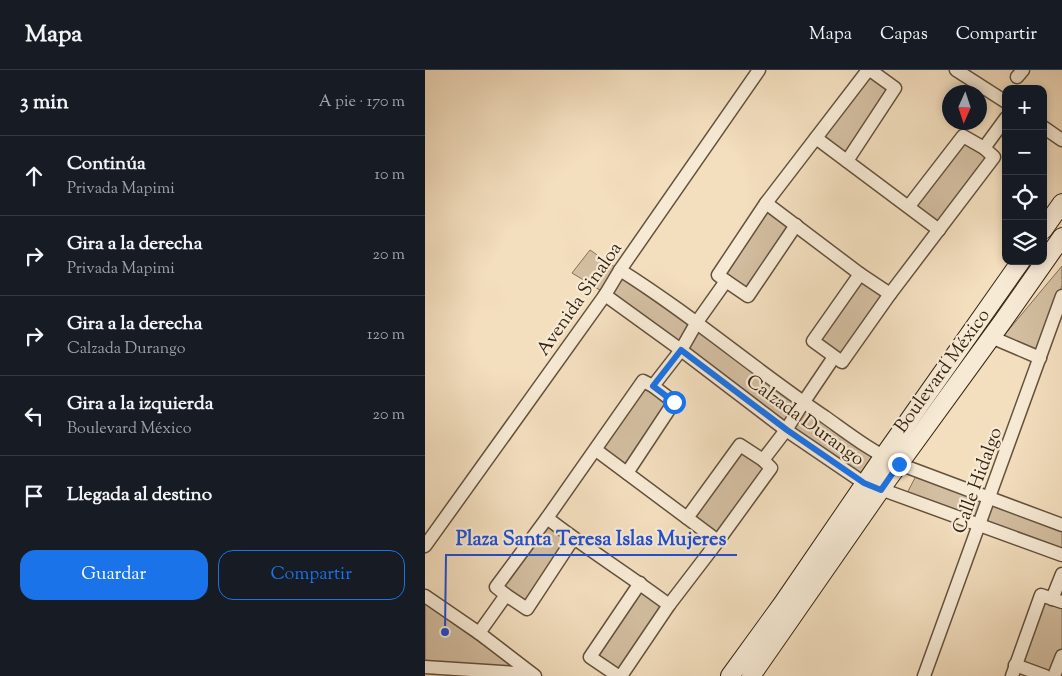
<!DOCTYPE html>
<html lang="es">
<meta charset="utf-8">
<style>
body{margin:0;font-family:"Sorts Mill Goudy",serif;background:#242831;color:#f1f3f6}
.controls{position:absolute;right:15px;top:15px;display:grid;overflow:hidden;border-radius:10px;box-shadow:0 2px 8px #0003}
.controls button{width:45px;height:45px;display:grid;place-items:center;padding:0;border:0;border-bottom:1px solid #363941;background:#171b24;color:#f1f3f6;font:25px sans-serif}
.compass{position:absolute;left:517px;top:15px;width:45px;height:45px;border-radius:50%;background:#171b24;box-shadow:0 2px 8px #0003;rotate:183deg}
.stop{position:absolute;width:15px;height:15px;margin:-11px;border:4px solid #1a73e8;border-radius:50%;background:#fff}
.stop.end{background:#1a73e8;border-color:#fff;box-shadow:0 1px 5px #0008}
.list{margin:0;padding:0;list-style:none}
h2{display:flex;justify-content:space-between;align-items:center;height:65px;margin:0;padding:0 20px;font-size:21px}
h2 small{font-size:16px;font-weight:400;color:#9ea1a6}
.list li{display:grid;grid-template-columns:32px 1fr auto;gap:15px;align-items:center;box-sizing:border-box;height:80px;padding:0 20px;border-top:1px solid #363941}
.list b{display:block;font-size:19px;white-space:nowrap}
.list p{margin:0;font-size:16px;white-space:nowrap;color:#9ea1a6}
.list em{font-size:16px;font-style:normal;color:#9ea1a6}
.actions{display:flex;gap:10px;padding:15px 20px}
.actions a{flex:1;padding:11px 0;border:1px solid #1a73e8;border-radius:15px;text-align:center;font-size:18px;color:#1a73e8}
.actions .main{background:#1a73e8;color:#fff}
.icon{flex:none;width:28px;height:28px;fill:none;stroke:currentColor;stroke-width:2;stroke-linecap:round;stroke-linejoin:round}
.map{position:relative;flex:none;width:637px;height:606px;overflow:hidden}
header{display:flex;align-items:center;gap:30px;box-sizing:border-box;height:70px;padding:0 25px;background:#171b24;border-bottom:1px solid #363941}
header strong{font-size:24px}
nav{display:flex;gap:28px;margin-inline-start:auto;font-size:18px}
main{display:flex}
aside{flex:1;background:#171b24}
.map>svg:first-child{display:block}
</style>
<header>
<strong>Mapa</strong>
<nav><a>Mapa</a><a>Capas</a><a>Compartir</a></nav>
</header>
<main>
<aside>
<h2>3 min<small>A pie · 170 m</small></h2>
<ul class="list">
<li><svg class="icon" aria-label="ahead" viewBox="0 0 24 24"><path d="M12 20V5M6 11l6-6 6 6"/></svg><div><b>Continúa</b><p>Privada Mapimi</p></div><em>10 m</em></li>
<li><svg class="icon" aria-label="right" viewBox="0 0 24 24"><path d="M7 20v-9h11M14 6l5 5-5 5"/></svg><div><b>Gira a la derecha</b><p>Privada Mapimi</p></div><em>20 m</em></li>
<li><svg class="icon" aria-label="right" viewBox="0 0 24 24"><path d="M7 20v-9h11M14 6l5 5-5 5"/></svg><div><b>Gira a la derecha</b><p>Calzada Durango</p></div><em>120 m</em></li>
<li><svg class="icon" aria-label="left" viewBox="0 0 24 24"><path d="M17 20v-9H6M10 6l-5 5 5 5"/></svg><div><b>Gira a la izquierda</b><p>Boulevard México</p></div><em>20 m</em></li>
<li><svg class="icon" aria-label="arrive" viewBox="0 0 24 24"><path d="M6 21V4h12l-3 4 3 4H6"/></svg><div><b>Llegada al destino</b></div></li>
</ul>
<div class="actions"><a class="main">Guardar</a><a>Compartir</a></div>
</aside>
<div class="map">
<svg width="637" height="606" viewBox="0 0 637 606">
<rect width="100%" height="100%" fill="#f3debe"/>
<filter id="stains"><feTurbulence type="fractalNoise" baseFrequency=".004" numOctaves="4"/><feColorMatrix values="0 0 0 0 .2 0 0 0 0 .09 0 0 0 0 .02 0 0 0 .5 -.17"/></filter>
<radialGradient id="worn" r=".72"><stop offset=".6" stop-color="#630" stop-opacity="0"/><stop offset="1" stop-color="#630" stop-opacity=".3"/></radialGradient>
<g fill="#d3bea1" stroke="#84715a">
<path d="M445 5 466 20 420 86 397 68Z"/>
<path d="M540 71 564 87 514 156 491 137Z"/>
<path d="M341 139 367 156 323 222 297 204Z"/>
<path d="M165 180 274 255 455 387 439 410 183 225 147 203Z"/>
<path d="M637 196V215L613 284 576 269Z"/>
<path d="M437 210 462 225 416 287 393 271Z"/>
<path d="M218 314 246 332 201 400 178 380Z"/>
<path d="M316 380 343 398 294 468 266 446Z"/>
<path d="M492 404 637 457V482L481 425Z"/>
<path d="M123 452 145 468 102 536 74 516Z"/>
<path d="M216 516 242 536 195 605 167 586Z"/>
<path d="M616 526 637 533V582L628 606 593 594Z"/>
<path d="M0 534 91 598 0 591Z"/>
</g>
<g fill="none" stroke-linecap="round" stroke-linejoin="round">
<g stroke="#64523e" stroke-width="15">
<g id="street">
<path d="M531 0 581 32"/>
<path d="M592 7 598 0"/>
<path d="M618 57 637 70"/>
<path d="M391 68 514 160"/>
<path d="M559 78 581 48"/>
<path d="M422 91 470 18 445 0"/>
<path d="M341 133 435 204 465 224"/>
<path d="M371 155 323 226 301 211 293 205 341 133 443 0"/>
<path d="M195 200C267 245 330 300 400 347 424 364 447 382 474 394L637 455"/>
<path d="M435 204 388 271 417 292 465 224 569 87 559 78 538 66 484 136"/>
<path d="M180 225 256 280 361 360 439 413 637 485"/>
<path d="M566 267 615 288"/>
<path d="M228 316 256 280 272 252 301 211"/>
<path d="M171 380 293 471"/>
<path d="M338 390 361 360 378 333 409 287"/>
<path d="M122 448C162 479 204 505 244 535"/>
<path d="M148 469 102 539 81 525 71 517 122 448 218 311 228 316 249 332 202 403"/>
<path d="M0 476 180 225 195 200 334 0"/>
<path d="M0 526 54 563 110 606"/>
<path d="M627 529 637 504"/>
<path d="M54 563 81 525"/>
<path d="M590 595 620 606"/>
<path d="M0 597 107 604"/>
<path d="M193 606 165 587 215 513"/>
<path d="M196 606 244 535 293 471 346 398 338 390 315 375 262 448"/>
<path d="M499 606 637 226"/>
<path d="M587 606 616 525 637 532"/>
<path d="M629 606 637 586"/>
</g>
</g>
<g stroke="#352413" stroke-width="20">
<g id="secondary">
<path d="M618 160 637 133"/>
<path d="M305 606 358 533 458 387 596 191"/>
<path d="M326 606 463 409 578 251 637 167"/>
</g>
</g>
<use href="#street" stroke="#f7ead5" stroke-width="12"/>
<use href="#secondary" stroke="#f7ead5" stroke-width="18"/>
</g>
<g fill="none" stroke-linecap="round" stroke-linejoin="round">
<path stroke="#1a73e8" stroke-width="6" d="M249 332 228 316 256 280 362 360 439 413 456 420 474 394"/>
</g>
<g text-anchor="middle" stroke-width="4.5" stroke-linejoin="round" paint-order="stroke">
<g font-size="19" fill="#352413" stroke="#f7ead5">
<text transform="translate(153 228) rotate(-55)" y="7">Avenida Sinaloa</text>
<text transform="translate(516 300) rotate(-54)" y="7">Boulevard México</text>
<text transform="translate(381 349) rotate(36)" y="7">Calzada Durango</text>
<text transform="translate(551 410) rotate(-70)" y="7">Calle Hidalgo</text>
</g>
</g>
<path fill="none" stroke="#1d4ed8" stroke-width="2" d="M20 562L21 485H312"/>
<circle fill="#1d4ed8" stroke="#f7ead5" stroke-width="2" cx="20" cy="562" r="5"/>
<g font-size="20" text-anchor="middle" font-weight="bold" fill="#1d4ed8" stroke="#f7ead5" stroke-width="4.5" stroke-linejoin="round" paint-order="stroke">
<text x="166" y="475">Plaza Santa Teresa Islas Mujeres</text>
</g>
<rect width="100%" height="100%" filter="url(#stains)"/>
<rect width="100%" height="100%" fill="url(#worn)"/>
</svg>
<div class="controls">
<button>+</button>
<button>−</button>
<button><svg class="icon" aria-label="locate" viewBox="0 0 24 24"><circle cx="12" cy="12" r="6"/><path d="M12 2v4M12 18v4M2 12h4M18 12h4"/></svg></button>
<button><svg class="icon" aria-label="layers" viewBox="0 0 24 24"><path d="M12 4l9 5-9 5-9-5zM3 14l9 5 9-5"/></svg></button>
</div>
<svg class="compass" viewBox="-18 -18 36 36"><path d="M0-13l5 13h-10z" fill="#e53935"/><path d="M0 13l5-13h-10z" fill="#9ea1a6"/></svg>
<div class="stop" style="left:249px;top:332px"></div>
<div class="stop end" style="left:474px;top:394px"></div>
</div>
</main>
